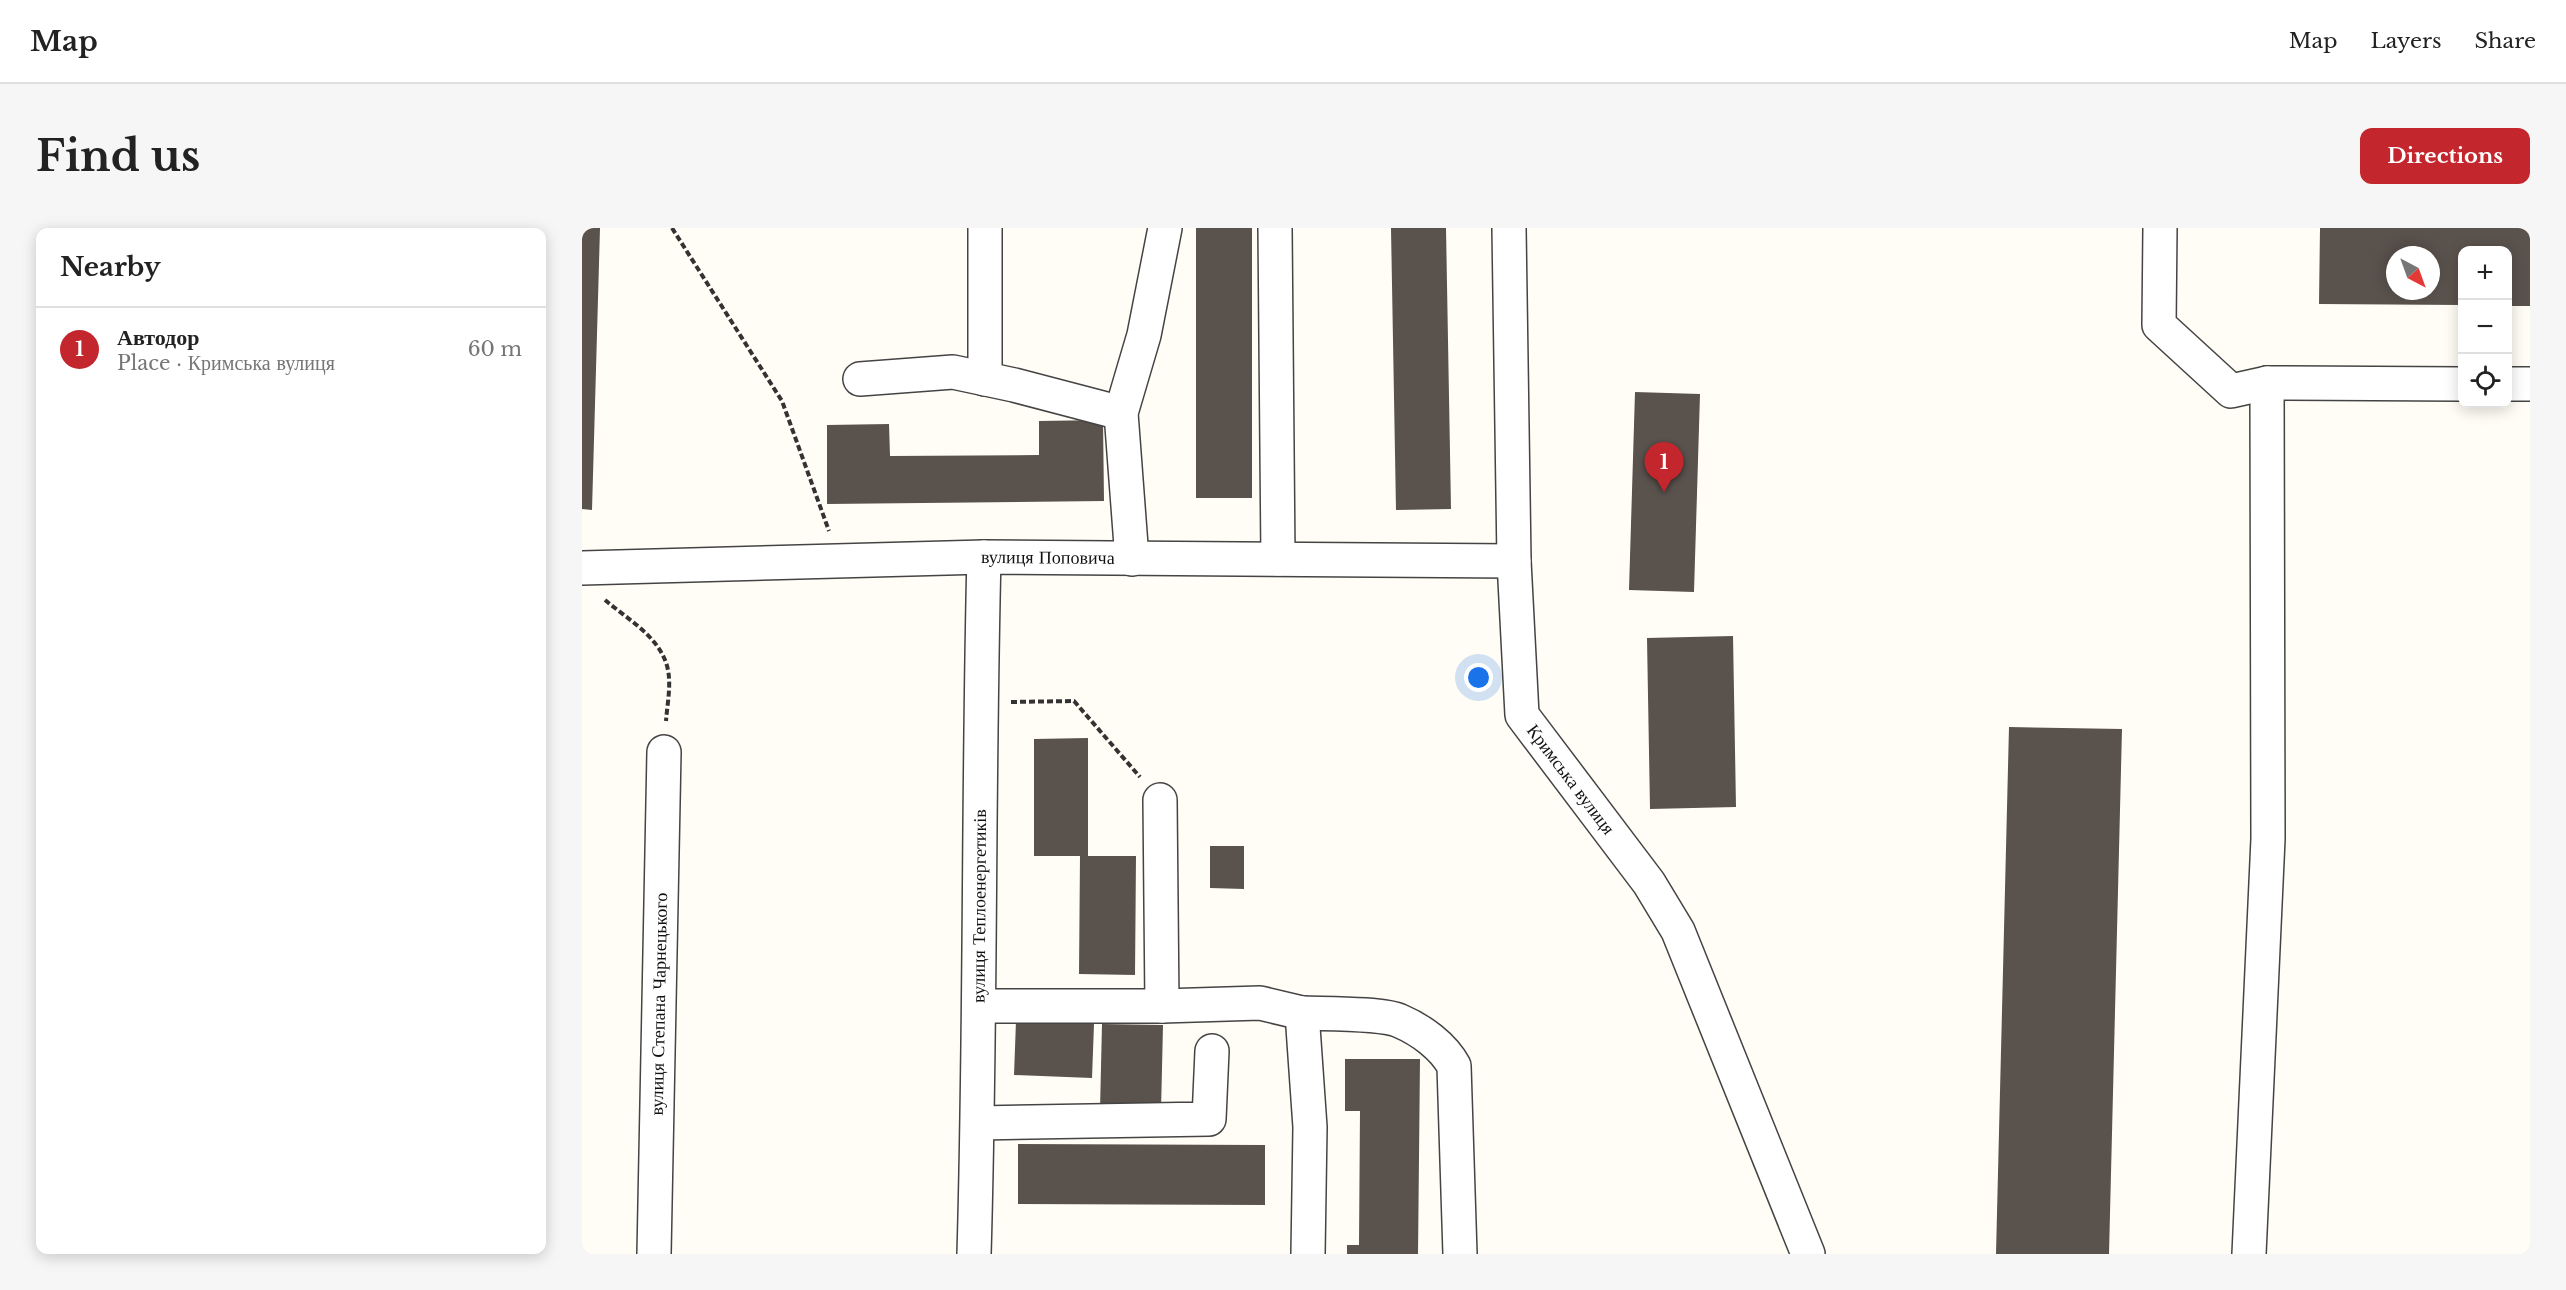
<!DOCTYPE html>
<meta charset="utf-8">
<style>
body{margin:0;font-family:"Libre Baskerville",serif;background:#f6f6f6;color:#222}
.controls{position:absolute;right:18px;top:18px;display:grid;overflow:hidden;border-radius:12px;box-shadow:0 3px 15px #0003}
.controls button{width:54px;height:54px;display:grid;place-items:center;padding:0;border:0;border-bottom:2px solid #e0e0e0;background:#fff;color:#222;font:30px sans-serif}
.compass{position:absolute;left:1804px;top:18px;width:54px;height:54px;border-radius:50%;background:#fff;box-shadow:0 3px 15px #0003;rotate:139deg}
.you{position:absolute;left:897px;top:450px;width:21px;height:21px;margin:-15px;border:4px solid #fff;border-radius:50%;background:#1a73e8;box-shadow:0 0 0 9px #1a73e833}
.badge{display:grid;place-items:center;width:39px;height:39px;border-radius:50%;background:#c4262e;color:#fff;font-size:20px;font-weight:700}
.pin{position:absolute;translate:-50% -50px;filter:drop-shadow(0 2px 3px #0008)}
.pin::after{content:'';position:absolute;top:32px;width:21px;height:18px;background:inherit;clip-path:polygon(0 0,100% 0,50% 100%)}
.list{margin:0;padding:0;list-style:none}
h2{display:flex;justify-content:space-between;align-items:center;height:78px;margin:0;padding:0 24px;font-size:26px}
h2 small{font-size:20px;font-weight:400;color:#767676}
.list li{display:grid;grid-template-columns:39px 1fr auto;gap:18px;align-items:center;box-sizing:border-box;height:84px;padding:0 24px;border-top:2px solid #e0e0e0}
.list b{display:block;font-size:22px;white-space:nowrap}
.list p{margin:0;font-size:20px;white-space:nowrap;color:#767676}
.list em{font-size:20px;font-style:normal;color:#767676}
.icon{flex:none;width:33px;height:33px;fill:none;stroke:currentColor;stroke-width:2;stroke-linecap:round;stroke-linejoin:round}
.map{position:relative;flex:none;width:1948px;height:1026px;overflow:hidden;border-radius:12px}
header{display:flex;align-items:center;gap:36px;box-sizing:border-box;height:84px;padding:0 30px;background:#fff;border-bottom:2px solid #e0e0e0}
header strong{font-size:28px}
nav{display:flex;gap:33px;margin-inline-start:auto;font-size:21px}
.intro{display:flex;align-items:center;justify-content:space-between;box-sizing:border-box;height:144px;padding:0 36px}
h1{margin:0;font-size:42px}
.button{padding:15px 27px;border-radius:12px;background:#c4262e;color:#fff;font-size:21px;font-weight:700}
main{display:flex;gap:36px;padding:0 36px}
aside{flex:1;background:#fff;border-radius:12px;box-shadow:0 3px 15px #0003}
.map>svg:first-child{display:block}
</style>
<header>
<strong>Map</strong>
<nav><a>Map</a><a>Layers</a><a>Share</a></nav>
</header>
<div class="intro"><h1>Find us</h1><a class="button">Directions</a></div>
<main>
<aside>
<h2>Nearby<small></small></h2>
<ul class="list">
<li><span class="badge">1</span><div><b>Автодор</b><p>Place · Кримська вулиця</p></div><em>60 m</em></li>
</ul>
</aside>
<div class="map">
<svg width="1948" height="1026" viewBox="0 0 1948 1026">
<rect width="100%" height="100%" fill="#fffdf5"/>
<g fill="#5a524d" fill-rule="evenodd">
<path d="M0 0H18L10 282 0 281Z"/>
<rect x="614" y="0" width="56" height="270"/>
<path d="M809 0H864L869 281 814 282Z"/>
<path d="M1738 0H1948V78H1926V22H1880V77L1737 76ZM1813 27H1849V63H1813Z"/>
<path d="M1053 164 1118 166 1112 364 1047 362Z"/>
<path d="M521 192 522 273 245 276V197L307 196 308 228 457 227V193Z"/>
<path d="M1151 408 1154 579 1068 581 1065 410Z"/>
<path d="M1427 499 1540 501 1527 1026H1414Z"/>
<path d="M506 510V628H554L553 747 497 746 498 628H452V511Z"/>
<path d="M628 618H662V661L628 660Z"/>
<path d="M434 793 512 796 510 850 432 847Z"/>
<path d="M520 796 581 797 579 883 518 882Z"/>
<path d="M763 831H838L836 1026H765V1017H777L778 883H763Z"/>
<path d="M436 916 683 917V977L436 976Z"/>
</g>
<g fill="none" stroke-linecap="round" stroke-linejoin="round">
<g stroke="#444" stroke-width="36">
<g id="minor">
<path d="M403 0V151"/>
<path d="M693 0 696 331"/>
<path id="s1" d="M927 0 932 333 940 487 1067 655 1096 703 1226 1026"/>
<path d="M1578 0 1577 97 1649 163 1685 155 1880 156"/>
<path d="M278 151 371 144 432 157 539 185"/>
<path d="M1926 156H1948"/>
<path d="M550 331 539 185 562 107 583 0"/>
<path id="s2" d="M0 340 402 329 932 333"/>
<path d="M397 778H580L578 572"/>
<path d="M580 778 678 775 720 785 728 899 726 1026"/>
<path d="M720 785C742 786 801 785 818 793 839 802 861 818 872 838L878 1026"/>
<path d="M396 895 627 891 630 823"/>
<path id="s3" d="M72 1026 82 524"/>
<path id="s4" d="M392 1026C399 794 396 562 402 329"/>
<path d="M1667 1026 1686 611 1685 155"/>
</g>
</g>
<g stroke="#333" stroke-width="4" stroke-dasharray="6 3" stroke-linecap="butt">
<path d="M90 0 200 173 247 303"/>
<path d="M23 372C49 394 85 413 87 450 88 464 85 479 84 493"/>
<path d="M429 474 492 473 558 549"/>
</g>
<use href="#minor" stroke="#fff" stroke-width="33"/>
</g>
<g text-anchor="middle" stroke-width="6" stroke-linejoin="round" paint-order="stroke">
<g font-size="18" fill="#111" stroke="#fff">
<text dy="6" stroke="none"><textPath href="#s2" startOffset="466">вулиця Поповича</textPath></text>
<text dy="6" stroke="none"><textPath href="#s1" startOffset="568">Кримська вулиця</textPath></text>
<text dy="6" stroke="none"><textPath href="#s4" startOffset="348">вулиця Теплоенергетиків</textPath></text>
<text dy="6" stroke="none"><textPath href="#s3" startOffset="250">вулиця Степана Чарнецького</textPath></text>
</g>
</g>
</svg>
<div class="controls">
<button>+</button>
<button>−</button>
<button><svg class="icon" aria-label="locate" viewBox="0 0 24 24"><circle cx="12" cy="12" r="6"/><path d="M12 2v4M12 18v4M2 12h4M18 12h4"/></svg></button>
</div>
<svg class="compass" viewBox="-18 -18 36 36"><path d="M0-13l5 13h-10z" fill="#e53935"/><path d="M0 13l5-13h-10z" fill="#767676"/></svg>
<div class="you"></div>
<div class="pin badge" style="left:1082px;top:264px">1</div>
</div>
</main>
